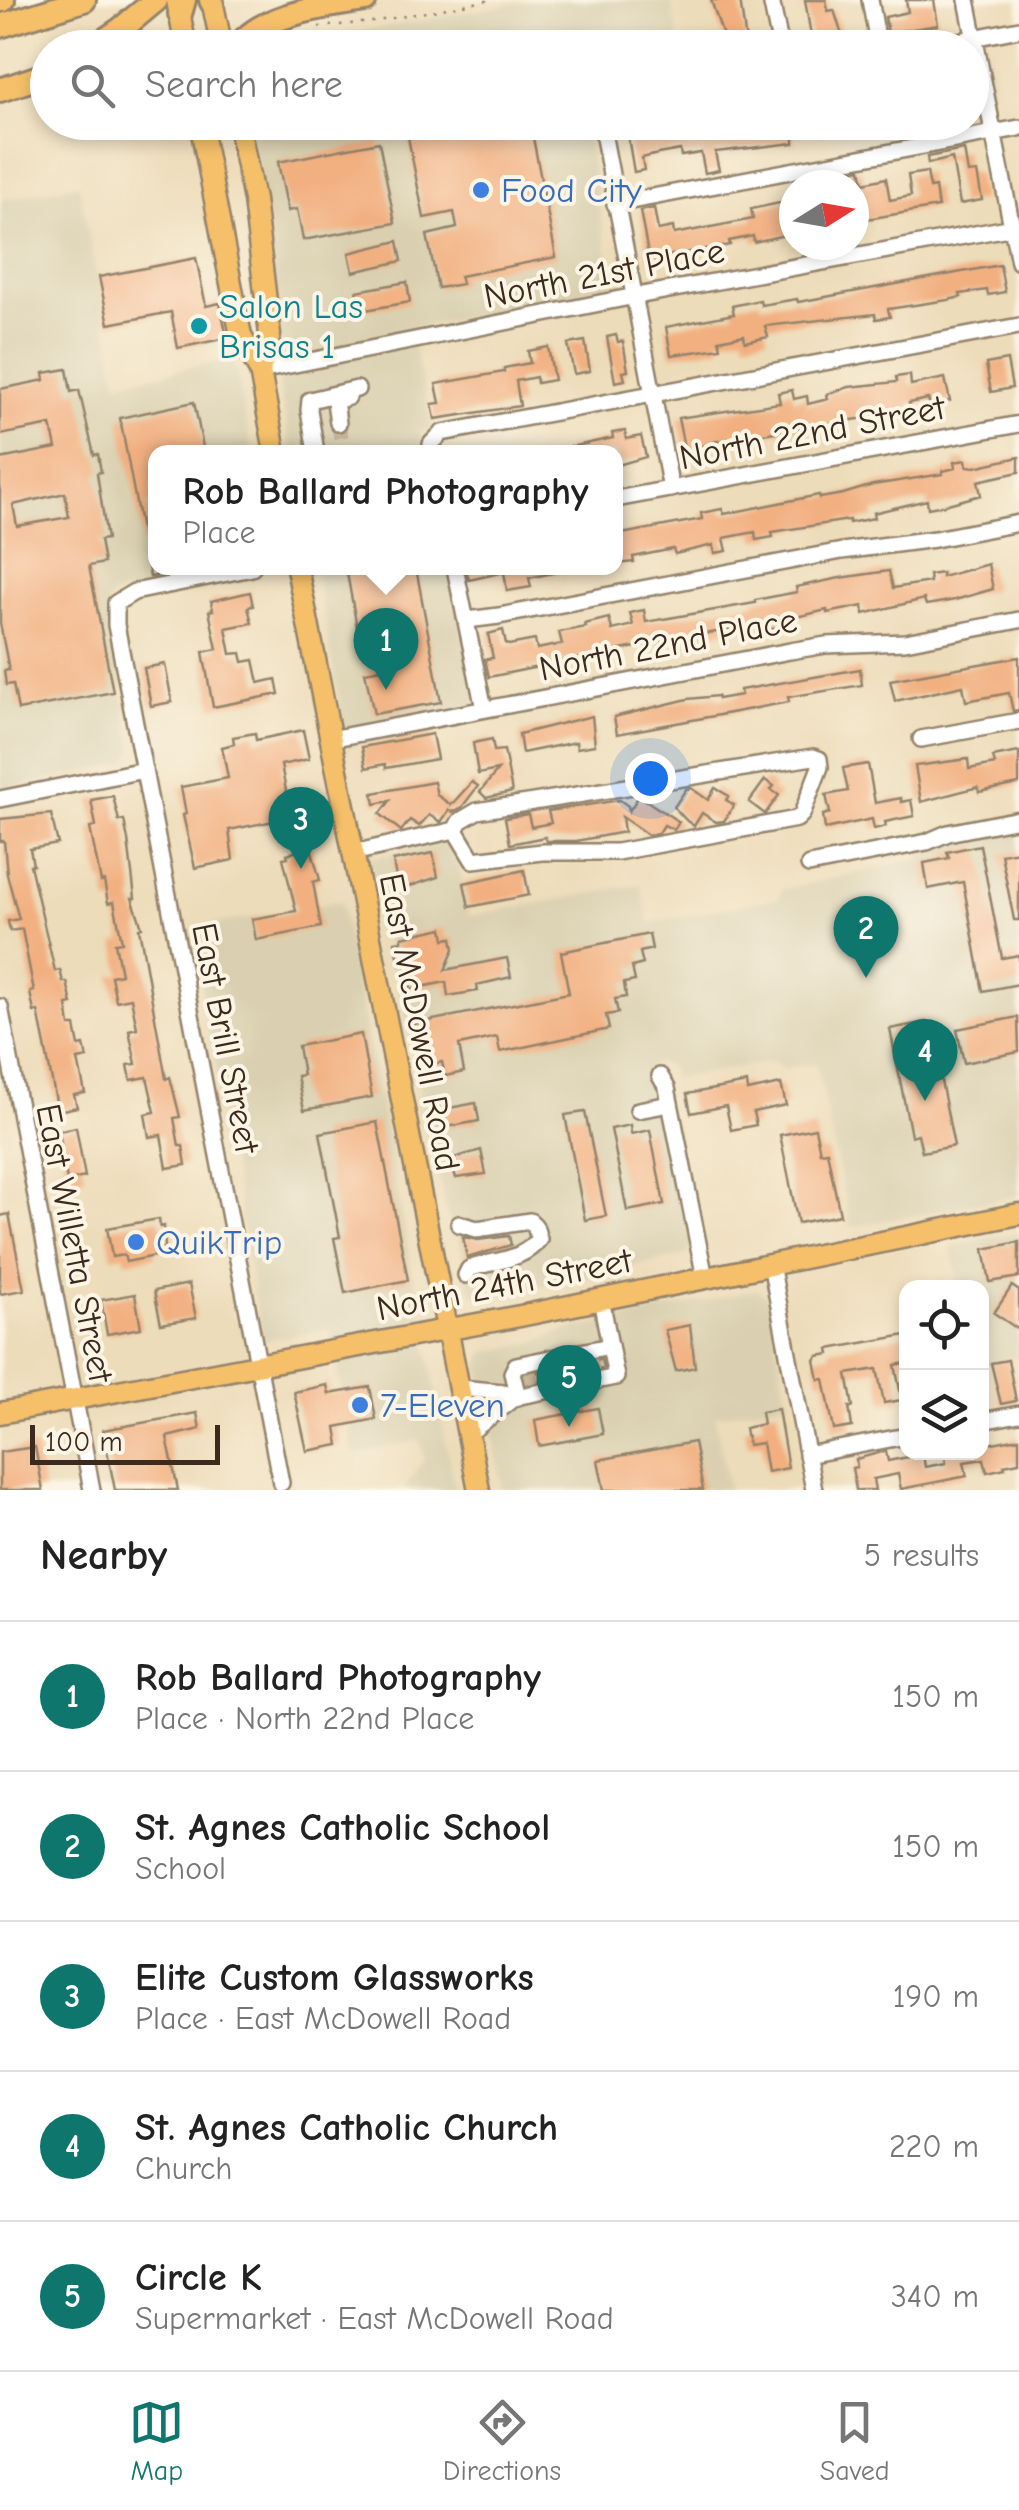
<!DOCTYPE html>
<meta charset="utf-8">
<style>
body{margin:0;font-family:"Comic Neue",sans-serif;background:#f6f6f6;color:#222}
.controls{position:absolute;right:30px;bottom:30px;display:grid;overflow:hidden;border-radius:20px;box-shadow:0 5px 15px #0003}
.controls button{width:90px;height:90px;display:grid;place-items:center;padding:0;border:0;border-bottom:2px solid #e0e0e0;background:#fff;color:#222;font:50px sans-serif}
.compass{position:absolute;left:779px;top:170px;width:90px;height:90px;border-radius:50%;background:#fff;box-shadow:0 5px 15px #0003;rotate:79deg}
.scale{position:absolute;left:30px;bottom:25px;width:190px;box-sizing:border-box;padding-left:10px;border:5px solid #3b2a1e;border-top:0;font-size:28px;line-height:35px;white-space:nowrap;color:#3b2a1e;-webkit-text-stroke:8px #fcf5e5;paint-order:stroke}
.you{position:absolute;left:650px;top:778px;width:35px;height:35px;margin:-25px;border:8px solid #fff;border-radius:50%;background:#1a73e8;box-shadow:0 0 0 15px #1a73e833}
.badge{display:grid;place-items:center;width:65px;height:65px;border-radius:50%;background:#0f766e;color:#fff;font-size:32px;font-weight:700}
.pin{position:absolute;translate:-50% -82px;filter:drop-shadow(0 2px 5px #0008)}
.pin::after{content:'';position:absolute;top:52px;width:35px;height:30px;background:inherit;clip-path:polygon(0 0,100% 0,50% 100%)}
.popup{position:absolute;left:148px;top:445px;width:475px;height:130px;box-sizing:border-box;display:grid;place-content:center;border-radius:20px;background:#fff;filter:drop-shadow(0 2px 8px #0005);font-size:32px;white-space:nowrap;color:#767676}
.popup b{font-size:38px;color:#222}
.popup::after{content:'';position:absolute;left:50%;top:100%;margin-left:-20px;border:20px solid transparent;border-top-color:#fff}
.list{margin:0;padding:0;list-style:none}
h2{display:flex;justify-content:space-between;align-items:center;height:130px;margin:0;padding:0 40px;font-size:42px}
h2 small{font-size:32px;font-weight:400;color:#767676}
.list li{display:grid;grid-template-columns:65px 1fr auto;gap:30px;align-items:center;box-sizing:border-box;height:150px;padding:0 40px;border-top:2px solid #e0e0e0}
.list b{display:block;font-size:38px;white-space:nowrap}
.list p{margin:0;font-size:32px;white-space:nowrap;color:#767676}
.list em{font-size:32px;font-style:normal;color:#767676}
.icon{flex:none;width:55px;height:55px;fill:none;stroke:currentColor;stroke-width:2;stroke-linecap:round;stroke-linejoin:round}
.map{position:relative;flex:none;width:1019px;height:1490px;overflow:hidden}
.search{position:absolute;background:#fff;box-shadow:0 5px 15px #0003;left:30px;right:30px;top:30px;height:110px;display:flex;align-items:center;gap:25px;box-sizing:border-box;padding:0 35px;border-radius:55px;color:#767676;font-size:38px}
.sheet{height:880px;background:#fff}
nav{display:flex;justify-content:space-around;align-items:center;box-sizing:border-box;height:140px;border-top:2px solid #e0e0e0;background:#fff;font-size:28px;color:#767676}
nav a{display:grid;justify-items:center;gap:5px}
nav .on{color:#0f766e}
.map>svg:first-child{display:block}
</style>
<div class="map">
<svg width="1019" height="1490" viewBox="0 0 1019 1490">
<rect width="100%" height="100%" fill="#fcf5e5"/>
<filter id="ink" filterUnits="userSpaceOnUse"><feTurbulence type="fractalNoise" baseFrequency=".01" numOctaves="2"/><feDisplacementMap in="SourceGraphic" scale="20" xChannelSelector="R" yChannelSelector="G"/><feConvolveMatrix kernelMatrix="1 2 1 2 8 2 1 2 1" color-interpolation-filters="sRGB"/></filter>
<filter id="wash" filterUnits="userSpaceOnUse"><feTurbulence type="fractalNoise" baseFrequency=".0048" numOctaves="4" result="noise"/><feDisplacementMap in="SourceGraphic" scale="40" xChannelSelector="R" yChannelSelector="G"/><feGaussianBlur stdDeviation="2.25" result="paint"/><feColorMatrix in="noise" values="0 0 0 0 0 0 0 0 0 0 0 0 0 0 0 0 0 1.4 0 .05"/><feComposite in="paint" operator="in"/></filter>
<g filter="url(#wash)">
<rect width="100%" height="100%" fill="#eddcb9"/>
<g fill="#dad0b1">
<path d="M537 0H671L680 47H272Z"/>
<path d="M248 123H584L614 289 410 328 432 429 419 431 423 452H291L279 384 280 340 272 255Z"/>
<path d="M79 184 117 383 233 359 252 452H156V568H236L111 595 106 607 133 749 128 760 121 764 0 789V201Z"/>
<path d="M316 568H451L481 718 357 742 350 748 349 756Z"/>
<path d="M1019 828V1195L851 1227 817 1063 783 1069 774 1061 673 1079 669 1066 657 1062 648 1068 646 1077 648 1083 660 1092 691 1246 687 1255 486 1297 476 1296 470 1289 458 1237 447 1213 370 858 443 842 456 851 469 916 641 884 649 923 780 898 781 890 922 859 920 847Z"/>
<path d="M341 901 455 1490H404L424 1459 420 1440 354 1454 330 1328 262 1341 192 928Z"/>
<path d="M1019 1233V1357L982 1364V1288L960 1287 951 1246Z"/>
<path d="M757 1290 767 1296 788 1402 715 1416 729 1490H503L480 1367 482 1356 487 1352 541 1341 563 1331Z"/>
</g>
<g id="blocks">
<g fill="#f2b081" fill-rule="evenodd">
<path d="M711 0H740L747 48H727Z"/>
<path d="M805 0H826L828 11 834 10 844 42 813 48Z"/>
<path d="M906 0H934L938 25 888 33 885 17 908 12Z"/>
<path d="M405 122H530L556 257 460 276 462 284 438 288 427 235 457 228 454 212 424 218Z"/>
<path d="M704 122H794V143L715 152 719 170 705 173 701 153 681 156 680 150 658 154 642 158 644 170 634 172 628 137Z"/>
<path d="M379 142 395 223 303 240 297 209 288 211 278 162Z"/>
<path d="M964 150 968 173 977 172 982 200 960 204 952 158 928 164 927 157Z"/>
<path d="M861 169 864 183 886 178 890 200 911 196 908 175 927 172 930 188 935 187 938 207 861 220 854 183 848 184 845 172Z"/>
<path d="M794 200V233L754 242 753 236 729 241 730 245 649 259 640 211 654 208 658 230 673 227 674 234 753 219 751 209Z"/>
<path d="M398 241 402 261 353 272 349 253Z"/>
<path d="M196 258 206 306 220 303 227 338 178 348 171 312 109 324 99 277Z"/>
<path d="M1000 265 1005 292 988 295 987 290 960 294 961 297 948 300 888 309 890 317 876 319 875 314 765 326 768 337 745 342 744 335 719 340 721 348 671 355 666 327 734 314 732 306 760 300 761 305 797 299 798 302Z"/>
<path d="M407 282 410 302 360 311 357 291Z"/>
<path d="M616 335 618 342 623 341 628 371 623 372 625 380 615 382 607 337Z"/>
<path d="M585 341 590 371 574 374 568 344Z"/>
<path d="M548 347 554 380 537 383 536 377 516 381 520 406 435 419 432 404 440 403 436 384 504 372V368L530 363 528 351Z"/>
<path d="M1007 360 1012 388 991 392 986 364Z"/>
<path d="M67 369 71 392 79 390 94 455 98 454 101 472 97 473 107 539 100 540 104 563 89 566 113 692 18 710 13 684 6 685 4 671 9 670 0 623V459L56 448 51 425 0 435V389L45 380 44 373ZM65 493 69 517 17 526 13 505Z"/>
<path d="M910 375 911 385 945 378 950 401 930 405 928 399 909 403 910 411 717 441 685 452 678 418 780 403 778 393 792 390 794 399 807 396 808 404 828 399 827 394 849 387 897 382 896 377Z"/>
<path d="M194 402 204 452H156V503L148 504 156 548V576L150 577 120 418Z"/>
<path d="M625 431 626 439 641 436 646 457 618 465 616 452H565V448L613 438 612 433Z"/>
<path d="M1019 457V472L978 481 981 495 944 505 928 508 927 500 873 513 874 518 849 523V520L772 532 773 537 756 540 755 532 724 538 727 551 715 553 713 545 675 554 673 549 633 557 634 562 618 564 616 559V535L702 519 701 513 722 509 724 514 819 495 820 498 843 494 873 485 943 474V471L955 468 954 462 966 460 967 466 975 467Z"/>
<path d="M988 564 993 589 955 600 926 605 924 599 864 614 863 606 827 613V610L778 621 779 628 760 631 759 626 689 636 489 677 485 659 493 658 488 634 503 630 506 644 509 645 535 640 537 649 562 644 559 632 586 627 585 624 609 618 612 630 633 625 630 613 644 610 646 622 755 603V600L797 592 796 587 840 578 889 571 893 588 930 582 929 575 942 573V577Z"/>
<path d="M376 568H416L441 702 374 714 365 672 398 666 394 638 360 644 347 573Z"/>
<path d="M466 568H556L557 572 529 578 531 587 507 591 504 572 469 580Z"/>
<path d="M250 592 253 606 248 607 252 623 226 628 231 654 241 653 243 662 254 660 259 683 276 679 279 694 213 707 203 652 217 649 209 611 213 610 211 601Z"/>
<path d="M1019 657V710L1013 711 1009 693 966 701 963 686 895 701 890 680Z"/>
<path d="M165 664 172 702 151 706 144 668Z"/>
<path d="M860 669 862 685 788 697 789 702 617 734 614 717 688 699 717 696 718 699 741 695 740 690Z"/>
<path d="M592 716 595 745 577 748 576 742 522 753 519 734Z"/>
<path d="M303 730 309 759 281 765 287 796 303 793 308 814 229 830 233 860 195 868 183 815 186 814 181 787 228 778 222 747 234 744 233 737 255 733 256 740Z"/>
<path d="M432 734 437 759 386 768 385 764 366 768 362 747Z"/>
<path d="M492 739 494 751 504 750 512 792 486 798 480 792 498 770 478 774 473 743Z"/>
<path d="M1019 752V784L979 792 978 787 921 802 915 766 968 759 969 769 995 764 993 757Z"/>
<path d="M868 764 875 803 901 798V802L911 800 914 816 885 822 886 826 874 829 872 819 825 829 823 815 830 813 826 795 848 791 843 768Z"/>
<path d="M765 780 774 786 771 790 779 795 765 814 749 802Z"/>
<path d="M434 782 437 795 451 805 472 782 478 786 462 807 453 812 449 810 441 822 429 815 419 826 410 820 401 831 380 814 390 801 375 804 373 793Z"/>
<path d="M691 788 708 800 715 788 729 796 726 800 734 805 724 821 716 822 702 813 694 826 687 821 674 807 686 789Z"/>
<path d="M113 796 119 821 124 820 128 840 135 898H132L142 927 139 928 166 1079 170 1077 180 1117 174 1118 179 1146H183L186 1165 167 1168 161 1135 149 1137 145 1114 155 1112 147 1077 131 1080 128 1065 136 1064 129 1030 137 1028 131 998 116 1001 111 976 121 974 115 943 122 942 114 902 108 903 104 881 101 882 90 828 96 826 91 800Z"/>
<path d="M639 796 679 822 674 830 664 825 659 833 648 835 622 817 624 832 576 841H546L545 837 510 844 505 818 528 814 531 827 551 823 548 811 620 800 628 806 629 811Z"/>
<path d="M51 814 58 844 30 849 33 865H30L55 971 60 970 63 982H67L72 1004 67 1005 70 1026H75L79 1046 84 1045 87 1058 78 1060 85 1093 74 1095 77 1107 58 1111 38 1011 34 1012 30 992 34 991 22 929 10 931 8 921 19 919 7 874 4 841H0V819Z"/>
<path d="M980 845 1002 958 1019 955V984L983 991 963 882 928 889 924 863 949 858 947 852Z"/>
<path d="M311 848 320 880 313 882 321 927 256 940 252 919 296 911 283 858 288 857 287 854Z"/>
<path d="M1019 851V920H1014L1001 854Z"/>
<path d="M433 853 438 877 398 890 393 861Z"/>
<path d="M524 870 529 895 469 907 464 883Z"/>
<path d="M443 928 445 939 452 938 454 949 445 970 507 958 511 977 477 985 478 991 448 996 446 982 411 989 406 964 400 965 395 942 402 941V937Z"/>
<path d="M649 934 652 949 640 952 643 964 632 967 635 981 624 983 626 997 615 999 618 1013 606 1015 609 1029 500 1052 497 1037 459 1045 464 1072 445 1076 442 1062 433 1064 430 1051 419 1053 413 1024 569 993 561 952Z"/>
<path d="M1018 1017 1019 1052 964 1063 957 1029Z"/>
<path d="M926 1022 927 1027 930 1026 954 1146 922 1152 918 1134 911 1136 890 1029Z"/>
<path d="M361 1034 372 1097 304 1110 297 1076 303 1075 298 1046Z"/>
<path d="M747 1083 748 1091 781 1084 786 1105 753 1112 756 1125 731 1130 726 1106 691 1113 687 1094Z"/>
<path d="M476 1103 479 1121 447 1127 444 1109Z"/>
<path d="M585 1112 606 1216 585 1220 565 1115Z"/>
<path d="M377 1122 408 1280 345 1293 334 1238 340 1237 320 1133Z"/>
<path d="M630 1125 631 1134 650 1130 664 1204 627 1211 611 1129Z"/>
<path d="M76 1127 85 1177 67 1181 59 1131Z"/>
<path d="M815 1128 820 1152 827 1151 840 1215 798 1223 780 1135Z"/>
<path d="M481 1150 486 1174 456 1178 450 1159Z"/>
<path d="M9 1214 24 1290 0 1294V1216Z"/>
<path d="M159 1219 160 1227 164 1226 165 1248 154 1250 155 1256 126 1262 124 1255 112 1257 107 1228Z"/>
<path d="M509 1236 511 1245 467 1258 463 1237 478 1240Z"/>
<path d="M1019 1242V1277L990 1282 984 1249Z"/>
<path d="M189 1284 196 1318 161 1324 154 1291Z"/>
<path d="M1012 1286 1019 1291V1330L994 1313Z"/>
<path d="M135 1294 141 1328 107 1334 101 1300Z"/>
<path d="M690 1325 695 1367 676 1371 665 1330Z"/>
<path d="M906 1335V1363L895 1365 902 1400 884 1403 877 1369 847 1374 853 1407H849L852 1427 834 1430 824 1379 819 1380 815 1360 818 1356 830 1354 829 1349Z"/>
<path d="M601 1359 603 1368 526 1383 524 1375Z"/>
<path d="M1008 1360 1016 1401 1001 1404 991 1363Z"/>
<path d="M327 1385 329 1394 370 1387 376 1419 336 1427 339 1445 307 1451 294 1392Z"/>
<path d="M598 1408 603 1434 539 1446 535 1420Z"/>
<path d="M778 1409 788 1468 767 1472 762 1443 748 1445 745 1428 763 1424 761 1412Z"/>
<path d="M197 1413 200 1429 167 1437 178 1490H115L103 1430Z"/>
<path d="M1019 1438V1462L1004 1465 1005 1468 987 1472 984 1459 964 1462 967 1476 901 1489 898 1474 873 1479 875 1490H856L852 1468 857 1467 856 1459 886 1451 888 1461 923 1454 925 1467 946 1463 944 1452H982V1445Z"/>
<path d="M694 1442 703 1490H604L598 1460Z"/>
<path d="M35 1447 43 1490H0V1452Z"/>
</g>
</g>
</g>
<g filter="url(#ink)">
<use href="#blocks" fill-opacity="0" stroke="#94836c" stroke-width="2.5"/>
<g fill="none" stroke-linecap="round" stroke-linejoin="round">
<g stroke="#c9b89a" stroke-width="15" stroke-dasharray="15 8" stroke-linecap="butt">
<path d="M338 423 344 452"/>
<path d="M589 1357 592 1371"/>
<path d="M575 1360 577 1374"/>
<path d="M561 1362 563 1377"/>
<path d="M546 1365 549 1380"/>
<path d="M529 1369 531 1383"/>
</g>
<g stroke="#94836c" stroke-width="20">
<g id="minor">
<path d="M771 0 781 48"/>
<path d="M870 0 879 48"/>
<path d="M967 0 1019 262"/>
<path d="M923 48 1019 29"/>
<path d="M601 122 671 489"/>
<path d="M615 204 1019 128"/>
<path d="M260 371 620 299 1019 226"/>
<path d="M338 423 335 401 348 397"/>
<path d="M316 452 309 410 310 400 357 389"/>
<path d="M432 452 431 444 442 433 1019 326"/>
<path d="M616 499 1019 424"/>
<path d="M252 568 134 592 116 603V625L281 1483"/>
<path d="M455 568 484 709"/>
<path d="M467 620 499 616 842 551 935 539 1019 523"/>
<path d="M330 739 790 651 826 645 905 642 1019 620"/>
<path d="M921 739 1019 721"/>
<path d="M0 799 144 770"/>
<path d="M353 853 455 830 460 821 477 811 813 757 819 759 820 767 802 814 797 819 617 852H542L473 860 455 830"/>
<path d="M809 865 927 842 948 833 1019 819"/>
<path d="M0 1007 92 1490"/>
<path d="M660 1076 667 1088 705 1278"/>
<path d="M638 1110 670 1104"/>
<path d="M459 1224 477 1229 530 1221 535 1226 539 1239C523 1261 493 1260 469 1269L466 1275"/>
<path d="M771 1264 814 1490"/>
<path d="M460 1388 503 1392 515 1397"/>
<path d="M518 1397 512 1373 516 1365 610 1346"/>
<path d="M982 1421 1019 1414"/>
<path d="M468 1434 515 1397 616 1377 601 1299"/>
<path d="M807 1455 906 1436"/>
</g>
</g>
<g stroke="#94836c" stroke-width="25">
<g id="major">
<path d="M177 0 186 48"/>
<path d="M212 0 222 48"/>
<path d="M200 122 241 336 260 371 275 452"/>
<path d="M238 122 254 200 270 335 260 371"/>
<path d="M297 568 479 1490"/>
<path d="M0 1413 520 1316 1019 1214"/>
</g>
</g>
<g stroke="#94836c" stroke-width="28">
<g id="highway">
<path d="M0 0H3"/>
<path d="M211 0 212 2"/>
<path d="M180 14 184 0"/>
<path d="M0 26 84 0"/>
<path d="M93 48 120 30 156 0"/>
<path d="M238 48C258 14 329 6 365 0"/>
<path d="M0 90 48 74"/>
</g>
</g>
<path stroke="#94836c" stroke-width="2.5" stroke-dasharray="2.5 8" stroke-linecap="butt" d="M319 27 372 22 491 0"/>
<use href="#minor" stroke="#fff" stroke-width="15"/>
<use href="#major" stroke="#f6c06b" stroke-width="20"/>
<use href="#highway" stroke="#f6c06b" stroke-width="22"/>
</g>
</g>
<g fill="#3f7fe0" stroke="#fcf5e5" stroke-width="4">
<circle cx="481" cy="190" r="10"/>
<circle cx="136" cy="1242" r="10"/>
<circle cx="360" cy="1405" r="10"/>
</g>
<circle fill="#0f9aa8" stroke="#fcf5e5" stroke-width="4" cx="199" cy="326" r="10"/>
<g text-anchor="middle" stroke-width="8" stroke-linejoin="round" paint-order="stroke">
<g font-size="35" fill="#366cbe" stroke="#fcf5e5" text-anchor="start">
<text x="501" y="202">Food City</text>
<text x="156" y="1254">QuikTrip</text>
<text x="380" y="1417">7-Eleven</text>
</g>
<g font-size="35" fill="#3b2a1e" stroke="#fcf5e5">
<text transform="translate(604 273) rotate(-11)" y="12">North 21st Place</text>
<text transform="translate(812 432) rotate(-11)" y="12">North 22nd Street</text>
<text transform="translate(668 644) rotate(-11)" y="12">North 22nd Place</text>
<text transform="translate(420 1022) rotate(79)" y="12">East McDowell Road</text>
<text transform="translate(226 1038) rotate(79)" y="12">East Brill Street</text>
<text transform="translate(75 1243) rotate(79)" y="12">East Willetta Street</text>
<text transform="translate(504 1284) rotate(-11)" y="12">North 24th Street</text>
</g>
<g font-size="35" fill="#0d838f" stroke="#fcf5e5" text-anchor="start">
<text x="219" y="318">Salon Las<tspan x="219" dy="40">Brisas 1</tspan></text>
</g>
</g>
</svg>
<div class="controls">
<button><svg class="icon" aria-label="locate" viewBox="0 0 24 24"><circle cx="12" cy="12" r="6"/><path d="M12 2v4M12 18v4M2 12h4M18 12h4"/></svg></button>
<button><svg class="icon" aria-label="layers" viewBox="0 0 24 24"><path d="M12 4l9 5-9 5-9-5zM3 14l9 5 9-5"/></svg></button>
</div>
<svg class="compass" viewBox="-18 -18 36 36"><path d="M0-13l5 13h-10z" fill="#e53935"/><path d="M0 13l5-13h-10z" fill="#767676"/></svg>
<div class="scale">100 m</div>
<div class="you"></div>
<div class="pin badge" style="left:386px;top:690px">1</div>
<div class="popup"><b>Rob Ballard Photography</b>Place</div>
<div class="pin badge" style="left:866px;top:978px">2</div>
<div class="pin badge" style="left:301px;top:869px">3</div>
<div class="pin badge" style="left:925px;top:1101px">4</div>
<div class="pin badge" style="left:569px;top:1427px">5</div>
<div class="search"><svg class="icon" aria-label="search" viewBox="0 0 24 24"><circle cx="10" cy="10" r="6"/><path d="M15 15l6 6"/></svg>Search here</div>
</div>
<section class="sheet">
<h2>Nearby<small>5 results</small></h2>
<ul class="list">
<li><span class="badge">1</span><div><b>Rob Ballard Photography</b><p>Place · North 22nd Place</p></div><em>150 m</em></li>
<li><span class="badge">2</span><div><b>St. Agnes Catholic School</b><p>School</p></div><em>150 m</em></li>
<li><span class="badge">3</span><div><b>Elite Custom Glassworks</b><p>Place · East McDowell Road</p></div><em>190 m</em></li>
<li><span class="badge">4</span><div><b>St. Agnes Catholic Church</b><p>Church</p></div><em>220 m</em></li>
<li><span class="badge">5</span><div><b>Circle K</b><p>Supermarket · East McDowell Road</p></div><em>340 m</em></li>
</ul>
</section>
<nav>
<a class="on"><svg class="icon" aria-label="map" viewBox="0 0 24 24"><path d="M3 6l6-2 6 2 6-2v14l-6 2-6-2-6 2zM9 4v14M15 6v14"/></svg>Map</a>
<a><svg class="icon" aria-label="directions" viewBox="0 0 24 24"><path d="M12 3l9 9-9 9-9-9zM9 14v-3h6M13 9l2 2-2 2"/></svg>Directions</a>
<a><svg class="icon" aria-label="saved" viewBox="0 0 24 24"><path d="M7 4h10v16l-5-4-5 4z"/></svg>Saved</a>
</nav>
